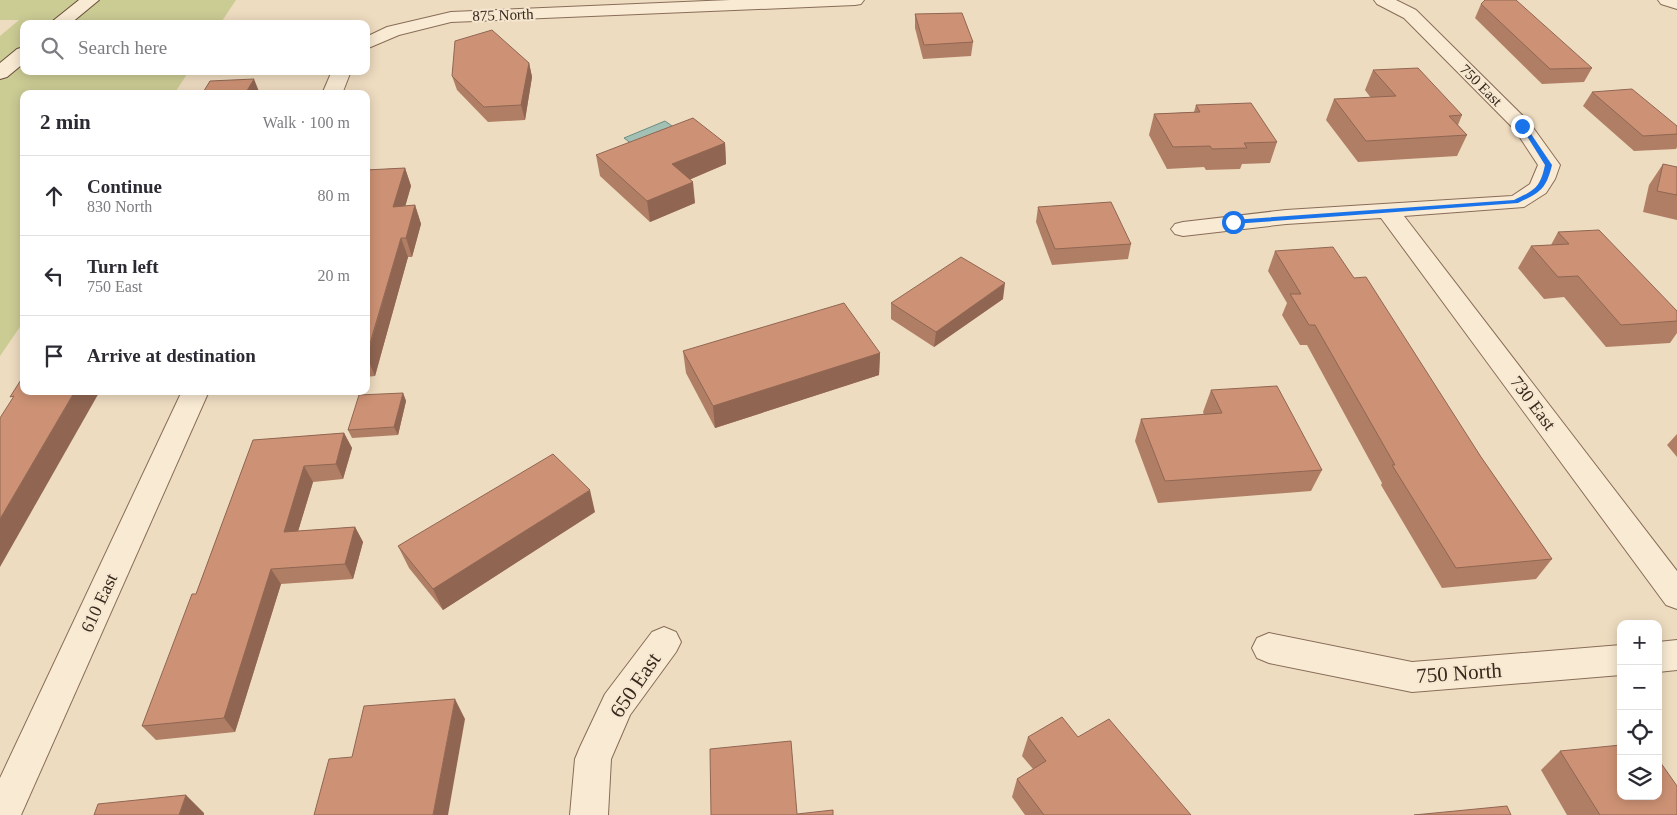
<!DOCTYPE html>
<meta charset="utf-8">
<style>
body{margin:0;font-family:"Times New Roman",serif;background:#f7f7f7;color:#2b2b33}
.controls{position:absolute;right:15px;bottom:15px;display:grid;overflow:hidden;border-radius:10px;box-shadow:0 2px 12px #0003}
.controls button{width:45px;height:45px;display:grid;place-items:center;padding:0;border:0;border-bottom:1px solid #e1e1e2;background:#fff;color:#2b2b33;font:25px sans-serif}
.stop{position:absolute;width:15px;height:15px;margin:-11px;border:4px solid #1a73e8;border-radius:50%;background:#fff}
.stop.end{background:#1a73e8;border-color:#fff;box-shadow:0 1px 5px #0008}
.list{margin:0;padding:0;list-style:none}
h2{display:flex;justify-content:space-between;align-items:center;height:65px;margin:0;padding:0 20px;font-size:21px}
h2 small{font-size:16px;font-weight:400;color:#7c7c81}
.list li{display:grid;grid-template-columns:32px 1fr auto;gap:15px;align-items:center;box-sizing:border-box;height:80px;padding:0 20px;border-top:1px solid #e1e1e2}
.list b{display:block;font-size:19px;white-space:nowrap}
.list p{margin:0;font-size:16px;white-space:nowrap;color:#7c7c81}
.list em{font-size:16px;font-style:normal;color:#7c7c81}
.icon{flex:none;width:28px;height:28px;fill:none;stroke:currentColor;stroke-width:2;stroke-linecap:round;stroke-linejoin:round}
.map{position:relative;flex:none;width:1677px;height:815px;overflow:hidden}
.search{position:absolute;background:#fff;box-shadow:0 2px 12px #0003;left:20px;top:20px;width:350px;height:55px;display:flex;align-items:center;gap:12px;box-sizing:border-box;padding:0 18px;border-radius:10px;color:#7c7c81;font-size:19px}
.panel{position:absolute;background:#fff;box-shadow:0 2px 12px #0003;left:20px;top:90px;width:350px;height:305px;border-radius:10px}
.map>svg:first-child{display:block}
</style>
<div class="map">
<svg width="1677" height="815" viewBox="0 0 1677 815">
<rect width="100%" height="100%" fill="#eedcc0"/>
<path fill="#cbcc94" d="M0 0H236L220 24H24V71H189L174 94H24V321L0 356V36L19 20H0Z"/>
<path fill="#a3c0b5" stroke="#6a8e82" d="M665 121 679 131 637 148 624 138Z"/>
<g fill="none" stroke-linecap="round" stroke-linejoin="round">
<g stroke="#886d58" stroke-width="2">
<g id="street">
<path d="M730 0H864L861 4 855 5 451 22 399 35 366 49V37L387 27 451 12Z"/>
<path d="M1374 0H1396L1416 10 1529 122 1560 165 1555 179 1546 193 1524 207 1404 216 1677 571V609L1666 605 1381 218 1286 224 1183 236 1175 234 1171 229 1175 224 1183 222 1286 210 1512 196 1530 184 1538 165 1515 130 1404 18 1377 4Z"/>
<path d="M1658 0H1677V9L1661 4Z"/>
<path d="M332 71H351L342 94H322Z"/>
<path d="M182 391H209L21 815H0V778Z"/>
<path d="M664 627 676 632 681 642 676 652 630 715 611 759 608 815H570L575 759 580 747 605 694 652 632Z"/>
<path d="M1269 633 1412 662 1621 645V675L1412 692 1269 663 1257 658 1252 648 1257 638Z"/>
<path d="M1677 640V670L1658 672V642Z"/>
</g>
</g>
<g stroke="#694e3b" stroke-width="2">
<g id="secondary">
<path d="M79 0H99L70 24H49Z"/>
<path d="M24 47V63L7 77 0 79V63L17 49Z"/>
</g>
</g>
<use href="#street" fill="#f9ead3" fill-rule="evenodd"/>
<use href="#secondary" fill="#f9ead3" fill-rule="evenodd"/>
</g>
<g fill="#b07e65">
<path d="M1481 4 1592 68 1584 82 1542 84 1475 18Z"/>
<path d="M915 14 973 42 971 56 923 59 915 28Z"/>
<path d="M529 63 532 77 525 120 488 122 457 90 452 76Z"/>
<path d="M1373 70 1462 115 1458 125 1467 135 1457 156 1358 162 1326 120 1334 99 1371 98 1365 90Z"/>
<path d="M1592 92 1677 126V147L1676 149 1634 151 1583 106Z"/>
<path d="M1196 105 1277 142 1270 163 1242 164 1240 169 1206 170 1204 167 1167 169 1149 135 1154 114 1194 112Z"/>
<path d="M725 143 726 164 690 179 695 203 650 222 600 176 596 155Z"/>
<path d="M1663 164 1677 167V220L1643 212 1649 185Z"/>
<path d="M405 168 411 186 405 206 415 205 421 224 412 257H408L375 376 366 377V170Z"/>
<path d="M1038 207 1131 244 1128 259 1052 265 1036 222Z"/>
<path d="M1558 232 1677 311V333L1670 343 1606 347 1564 297 1544 299 1518 268 1531 246 1551 245Z"/>
<path d="M1275 251 1354 278 1481 457 1552 559 1536 579 1442 588 1381 485 1382 483 1307 345H1300L1282 315 1287 303 1268 271Z"/>
<path d="M1003 299 934 347 891 319V303Z"/>
<path d="M683 351 880 353 879 375 715 428 686 373Z"/>
<path d="M1211 390 1322 470 1311 491 1158 503 1135 441 1141 419 1204 415 1203 412Z"/>
<path d="M403 393 406 401 398 435 352 438 348 430Z"/>
<path d="M344 433 352 448 343 479 313 482 298 531 355 527 363 542 353 579 281 584 235 732 156 740 142 726 196 594 253 440Z"/>
<path d="M1677 434V457L1667 445Z"/>
<path d="M595 512 443 610 409 568 398 546Z"/>
<path d="M1028 737H1078L1191 815H1025L1012 797 1017 779 1033 769 1022 756Z"/>
<path d="M1560 751 1677 815H1567L1541 770Z"/>
</g>
<g fill="#906652">
<path d="M529 63 532 77 525 120 521 105Z"/>
<path d="M254 79 260 94H245Z"/>
<path d="M725 143 726 164 675 186 672 164Z"/>
<path d="M405 168 411 186 400 225 393 207Z"/>
<path d="M693 182 695 203 650 222 647 201Z"/>
<path d="M415 205 421 224 412 257 406 238Z"/>
<path d="M401 238 408 257 375 376 367 357Z"/>
<path d="M1005 283 1003 299 934 347 936 332Z"/>
<path d="M880 353 879 375 715 428 713 406Z"/>
<path d="M75 391H100L0 567V519Z"/>
<path d="M403 393 406 401 398 435 394 427Z"/>
<path d="M344 433 352 448 343 479 336 464Z"/>
<path d="M304 466 313 482 293 548 284 532Z"/>
<path d="M590 490 595 512 443 610 433 589Z"/>
<path d="M355 527 363 542 353 579 345 564Z"/>
<path d="M271 569 281 584 235 732 224 718Z"/>
<path d="M455 699 465 719 448 815H433Z"/>
<path d="M186 795 204 813V815H179Z"/>
</g>
<g fill="#cd9275" stroke="#906652">
<path d="M1485 0H1516L1592 68 1550 69 1481 4Z"/>
<path d="M962 13 973 42 924 45 915 14Z"/>
<path d="M492 30 529 63 521 105 484 107 452 76 455 41Z"/>
<path d="M1418 68 1462 115 1449 116 1467 135 1366 141 1334 99 1396 96 1373 70Z"/>
<path d="M254 79 245 94H202L210 81Z"/>
<path d="M1632 89 1677 126V134L1643 136 1592 92Z"/>
<path d="M1251 103 1277 142 1244 143 1247 148 1212 149 1210 146 1173 147 1154 114 1200 112 1196 105Z"/>
<path d="M693 118 725 143 672 164 693 182 647 201 596 155Z"/>
<path d="M1663 164 1677 167V195L1657 191Z"/>
<path d="M405 168 393 207 415 205 406 238H401L366 357V170Z"/>
<path d="M1111 202 1131 244 1055 249 1038 207Z"/>
<path d="M1599 230 1677 311V321L1621 325 1578 276 1558 277 1531 246 1569 244 1558 232Z"/>
<path d="M1333 247 1354 278 1366 277 1481 457 1552 559 1456 568 1392 465H1395L1315 325H1309L1290 294H1301L1275 251Z"/>
<path d="M961 257 1005 283 936 332 891 303Z"/>
<path d="M844 303 880 353 713 406 683 351Z"/>
<path d="M24 375V391H75L0 519V418L14 396 10 397Z"/>
<path d="M1277 386 1322 470 1165 481 1141 419 1222 413 1211 390Z"/>
<path d="M403 393 394 427 348 430 359 395Z"/>
<path d="M344 433 336 464 304 466 284 532 355 527 345 564 271 569 224 718 142 726 192 594H196L253 440Z"/>
<path d="M553 454 590 490 433 589 398 546Z"/>
<path d="M455 699 433 815H314L329 759 352 757 364 706Z"/>
<path d="M1062 717 1078 737 1109 719 1191 815H1044L1017 779 1046 761 1028 737Z"/>
<path d="M791 741 797 814 833 810V815H711L710 749Z"/>
<path d="M1621 745V796H1658V759L1677 786V815H1600L1560 751Z"/>
<path d="M186 795 179 815H94L98 804Z"/>
<path d="M1507 806 1511 815H1414Z"/>
</g>
<path fill="#1a73e8" d="M1520 125H1525L1552 165C1546 189 1541 192 1518 203L1233 224 1230 222 1233 220 1514 200C1535 190 1540 188 1545 165Z"/>
<g text-anchor="middle" stroke-width="4" stroke-linejoin="round" paint-order="stroke">
<g font-size="15" fill="#37271c" stroke="#f6e7d0">
<text transform="translate(503 15) rotate(-2)" y="5">875 North</text>
<text transform="translate(1481 85) rotate(45)" y="5">750 East</text>
</g>
<g font-size="18" fill="#37271c" stroke="#f6e7d0">
<text transform="translate(1533 403) rotate(53)" y="6">730 East</text>
<text transform="translate(99 603) rotate(-65)" y="6">610 East</text>
</g>
<g font-size="21" fill="#37271c" stroke="#f6e7d0">
<text transform="translate(1459 673) rotate(-4)" y="7">750 North</text>
<text transform="translate(635 685) rotate(-56)" y="7">650 East</text>
</g>
</g>
</svg>
<div class="controls">
<button>+</button>
<button>−</button>
<button><svg class="icon" aria-label="locate" viewBox="0 0 24 24"><circle cx="12" cy="12" r="6"/><path d="M12 2v4M12 18v4M2 12h4M18 12h4"/></svg></button>
<button><svg class="icon" aria-label="layers" viewBox="0 0 24 24"><path d="M12 4l9 5-9 5-9-5zM3 14l9 5 9-5"/></svg></button>
</div>
<div class="stop" style="left:1233px;top:222px"></div>
<div class="stop end" style="left:1522px;top:126px"></div>
<div class="search"><svg class="icon" aria-label="search" viewBox="0 0 24 24"><circle cx="10" cy="10" r="6"/><path d="M15 15l6 6"/></svg>Search here</div>
<section class="panel">
<h2>2 min<small>Walk · 100 m</small></h2>
<ul class="list">
<li><svg class="icon" aria-label="ahead" viewBox="0 0 24 24"><path d="M12 20V5M6 11l6-6 6 6"/></svg><div><b>Continue</b><p>830 North</p></div><em>80 m</em></li>
<li><svg class="icon" aria-label="left" viewBox="0 0 24 24"><path d="M17 20v-9H6M10 6l-5 5 5 5"/></svg><div><b>Turn left</b><p>750 East</p></div><em>20 m</em></li>
<li><svg class="icon" aria-label="arrive" viewBox="0 0 24 24"><path d="M6 21V4h12l-3 4 3 4H6"/></svg><div><b>Arrive at destination</b></div></li>
</ul>
</section>
</div>
